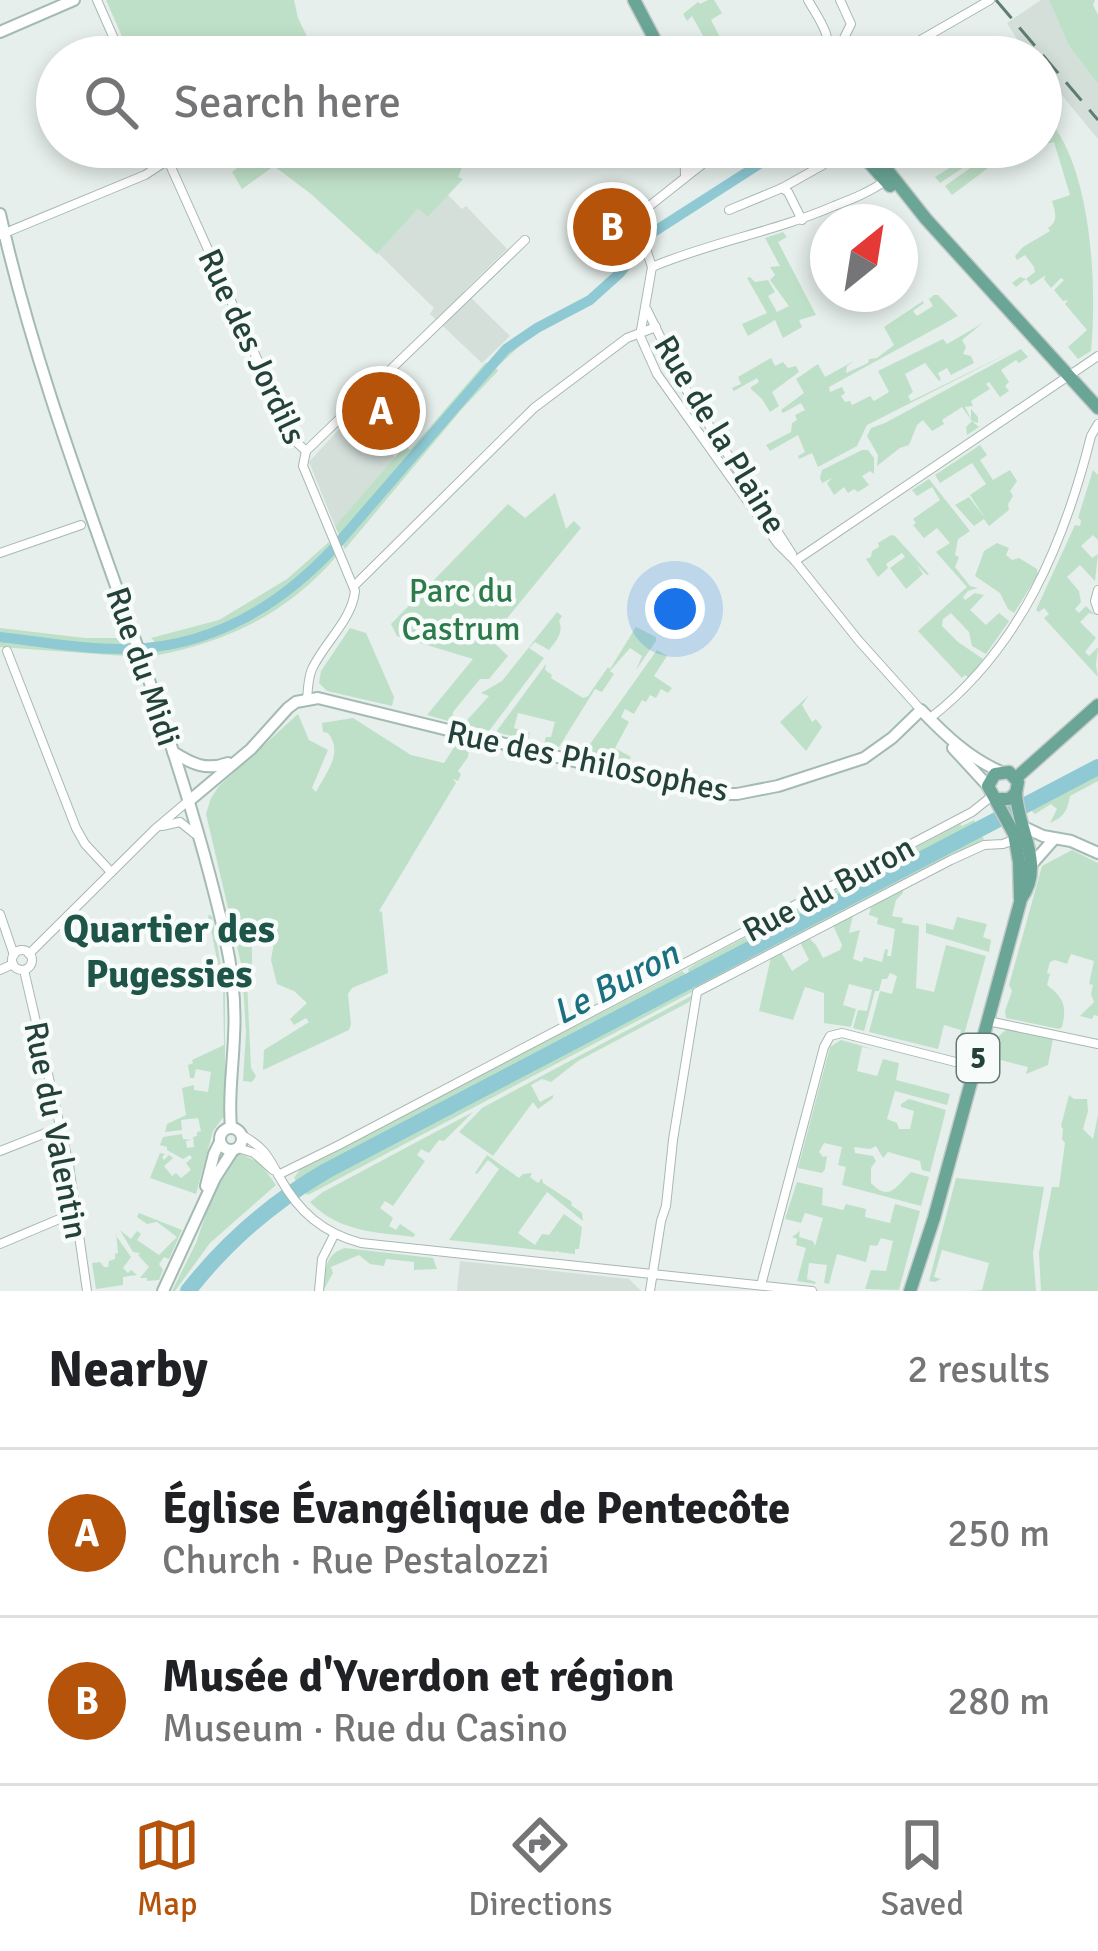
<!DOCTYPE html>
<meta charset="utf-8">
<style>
body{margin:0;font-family:Signika,sans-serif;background:#f6f6f6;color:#202124}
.compass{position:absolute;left:810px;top:204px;width:108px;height:108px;border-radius:50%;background:#fff;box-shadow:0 6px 18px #0003;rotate:30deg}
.you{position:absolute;left:675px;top:609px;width:42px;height:42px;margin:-30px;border:9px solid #fff;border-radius:50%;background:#1a73e8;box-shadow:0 0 0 18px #1a73e833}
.badge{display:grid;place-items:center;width:78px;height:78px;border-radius:50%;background:#b45309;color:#fff;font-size:39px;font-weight:700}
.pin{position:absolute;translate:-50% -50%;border:6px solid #fff;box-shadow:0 3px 12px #0006}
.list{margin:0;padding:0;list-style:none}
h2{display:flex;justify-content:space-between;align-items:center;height:156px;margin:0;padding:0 48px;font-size:51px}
h2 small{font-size:39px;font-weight:400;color:#757577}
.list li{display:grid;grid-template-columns:78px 1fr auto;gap:36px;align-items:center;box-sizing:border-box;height:168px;padding:0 48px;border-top:3px solid #e0e0e0}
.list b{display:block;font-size:45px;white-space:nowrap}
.list p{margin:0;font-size:39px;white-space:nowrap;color:#757577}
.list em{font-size:39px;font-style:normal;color:#757577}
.icon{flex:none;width:66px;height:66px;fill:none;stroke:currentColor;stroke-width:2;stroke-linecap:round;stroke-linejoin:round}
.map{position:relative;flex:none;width:1098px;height:1291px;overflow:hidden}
.search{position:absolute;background:#fff;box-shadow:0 6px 18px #0003;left:36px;right:36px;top:36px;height:132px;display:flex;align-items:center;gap:30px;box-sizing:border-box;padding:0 42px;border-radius:66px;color:#757577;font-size:45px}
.sheet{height:492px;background:#fff}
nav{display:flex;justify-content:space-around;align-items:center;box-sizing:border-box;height:168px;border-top:3px solid #e0e0e0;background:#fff;font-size:33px;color:#757577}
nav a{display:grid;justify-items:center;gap:6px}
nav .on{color:#b45309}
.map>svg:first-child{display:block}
</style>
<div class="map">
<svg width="1098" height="1291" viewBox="0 0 1098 1291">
<rect width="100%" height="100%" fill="#e6efeb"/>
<g fill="#d4dfda">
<path d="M1041 0H1049L1069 46 1098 84V139L1050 81 1042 79 1041 57H1028L1007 23Z"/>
<path d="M448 195 462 209 466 206 507 249 464 291 510 336 482 363 430 314 434 308 378 253 418 209 428 217Z"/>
<path d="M353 414 395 458 335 526 309 462Z"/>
<path d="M460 1261 629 1279 641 1291H457Z"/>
</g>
<g fill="#bfe0c8">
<path d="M106 0H294L298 18 315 53 306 57H131Z"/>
<path d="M708 0H714L722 13 711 20 724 45 705 55 703 51 707 45 706 41 692 16 687 21 683 14 698 2 700 4Z"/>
<path d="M1049 0H1095L1093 5 1098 15V84L1069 46Z"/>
<path d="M1053 125C1092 177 1097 288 1091 351L1078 359 1068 347 1087 330 1065 304 1068 300 1063 301 1054 290 1064 280 1061 278 1051 288 1044 279 1046 275 1031 285 1026 279 1016 287 1012 283 1020 277 1026 279 1035 272 1034 267 1025 255 1017 260 1015 256 1023 247 1050 231 1048 228C1059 221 1055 211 1052 201L1070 195 1054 142 1041 145V133Z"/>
<path d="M256 147H395L392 153 400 157 406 147H417L431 158 437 149 463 165 458 177 463 179 428 217 418 209 377 254 311 194 274 166 242 189 232 172 237 168 231 158 243 151 251 162 261 156Z"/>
<path d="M927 147H998L1004 156 952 195 945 186 973 166 970 163 940 183 935 177 954 165 955 160 953 157 941 165 936 157 928 162 925 159 922 160 915 150 920 152Z"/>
<path d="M783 232 787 237 778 242 816 315 799 320 802 327 783 338 775 320 748 336 742 324 767 313 747 278 750 277 755 282 768 280 775 292 768 296 777 312 789 306 770 280 775 275 770 267 780 266 765 238Z"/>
<path d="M934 295H938L958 316 829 387 830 392 842 387 845 393 841 396 845 402 850 401 852 405 870 396 874 401 889 392 878 371 943 339 947 344 983 323 962 340 966 347 963 354 971 356 974 363 951 375 947 368 938 373 941 380 939 381 925 363 905 374 913 392 908 396 911 401 1019 348 867 425 857 446 818 467 812 453 799 459 798 456 805 452 798 435 770 451 766 445 791 432 792 423 797 420 795 415 805 410 801 403 783 413 781 410 804 393 796 379 818 364 825 377 854 361 847 366 846 373 868 363 869 359 877 358 894 345 884 327 923 301 924 303 913 311 917 316 933 306 929 299Z"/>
<path d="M526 337V340L496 368 498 371 462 409 345 549 342 543 493 367Z"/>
<path d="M1021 349 1028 357 1019 363 1016 360 1001 370 1009 382 1005 386 1009 391 1000 397 989 382 986 384 990 389 971 401 973 406 965 407 971 419V409L978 417V423L972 421 979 427 967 435 966 427 972 421 962 407 942 420 944 424 932 431 923 420 917 425 909 445 900 448 877 466 878 455 867 436 871 428 885 423Z"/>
<path d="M771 358 775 366 783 362 788 368 796 366 799 372 772 392 779 406 770 412 762 399 751 389V387L759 382 757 378 734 391 732 388 741 384 738 377Z"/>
<path d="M486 362 489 364 340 537 335 526 405 446 410 450Z"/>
<path d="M980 445 987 455 980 460 993 480 1010 470 1017 481 1010 491 1013 496 1008 504 1009 510 989 526 984 519 974 526 955 505 969 497 985 518 970 495 986 484 972 463 940 483 935 475Z"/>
<path d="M862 450H868L874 458V474L870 471 862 476 869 485 858 492 854 489 848 493 844 487 834 495 827 483 832 478 822 483 820 478 822 470Z"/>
<path d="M1093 470 1098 475V540L1093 535 1081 546 1092 558 1098 554 1095 581 1080 565 1067 577 1079 591 1081 602 1075 609 1079 613 1086 606 1095 615 1089 613 1080 622 1096 638 1085 652 1089 656 1098 647 1096 665 1098 677 1044 618 1049 614 1044 608 1039 612 1036 610 1075 525 1080 526 1081 520 1078 518Z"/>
<path d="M929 479 970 531 958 539 955 555 959 557 955 567 970 586 978 588 968 591 963 597 965 600 975 593 984 595 970 610 986 625 999 613 1009 621 986 654 972 646 969 632 951 613 943 619 942 626 958 642 983 659 969 678 965 675 962 678 918 631 967 587 936 552 950 543 937 528 924 538 913 525 916 523 913 519 940 500 932 487 917 496 912 490Z"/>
<path d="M555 493 566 529 574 521 581 528 490 639 508 656 489 679H480L453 712 452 722 427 715 473 659 397 636 391 624 508 504 525 518Z"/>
<path d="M891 535 895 536 929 574 927 575 917 565 923 574 906 589 890 568 905 557 902 553 886 564 888 568 878 577 866 559 871 557 872 551 879 547 878 543Z"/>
<path d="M329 542 331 546C287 600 224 633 156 643L151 638 219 620 287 579Z"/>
<path d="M997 543 1009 548 1006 555 1012 560 1019 558 1037 569 1038 575 1014 613 1008 609 1000 593 975 576 984 551Z"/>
<path d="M334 552 336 557C288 612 231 641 154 656L152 651C221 637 289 609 334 552Z"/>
<path d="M557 612 562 616 559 621C564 633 556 641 549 650L535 642 529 648 544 658 489 731 467 725 468 719 489 696 481 693 502 681Z"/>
<path d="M636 627 656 637V641L636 670 642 656 630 648 610 671 614 674 602 692 595 689 559 747 544 744 546 737H551L555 722 518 713 514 728 530 733 528 740 496 732 546 664 545 670 552 675 551 678 583 698 588 696 608 667 610 669Z"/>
<path d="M0 628 85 638H129L138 657 0 647Z"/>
<path d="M350 628 366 633 394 697 392 706 327 691 319 683 321 671Z"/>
<path d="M657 650 667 656 654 676 672 688 668 693 661 689 656 698 650 695 646 702 642 700 634 714 625 709 621 717 629 722 615 748 631 757 627 763 574 752 581 744 588 747Z"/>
<path d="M809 695 802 705 812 722 816 719 822 727 806 751 780 722Z"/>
<path d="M298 714 309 740 328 750 312 788 316 792C326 772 344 753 328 733L323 732 322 723 353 718 411 755 444 763 458 741 469 744 468 757 458 771 461 774 458 781 453 779 456 783 379 911 382 912 388 973 352 988 348 994 351 1024 349 1030 263 1070 264 1050 309 1022 306 1018 294 1025 290 1019 307 1003 294 991 277 984 271 960 274 942H267L266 936 255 937 256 943 252 944V980L247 981 251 1068 256 1076 252 1082 243 1081 246 1032 242 968 206 814 211 798 219 786Z"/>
<path d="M1098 771V781L1070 796C1067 811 1065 816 1050 823L1057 809 1051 804 1035 814 1028 808Z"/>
<path d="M974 820 978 827 690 976 688 969 695 964 960 824 962 826Z"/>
<path d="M980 832 984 839 978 844 704 985 696 988 693 982Z"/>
<path d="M1072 850 1098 863V1016L1094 1015 1092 1019 1080 1016 1094 1002 1091 994 1093 985 1089 984 1094 961 1071 954 1067 964 1055 960 1050 962 1047 973 1050 974 1047 985C1064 998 1067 1006 1062 1027L1059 1029 1006 1018 1005 1011 1012 991 1009 985 1042 866Z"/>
<path d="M902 888 903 893 896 900 892 916 903 918 902 923 919 926 916 988 934 992 946 945 986 956 959 1053 955 1054 961 1030 944 1025 938 1049 869 1032 880 991 892 994 897 976 890 973 887 979H882L879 991H875L864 1031 853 1028 858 1010 867 1011 872 990 849 984 843 1005 856 1009 851 1027 824 1023V993L805 987 793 1020 759 1011 771 957 781 952 792 971 809 960 799 940 809 938 816 945 823 958 840 950 842 945 832 923 854 911 849 933 860 930 853 959 862 962 864 957 882 962 885 949 888 950 887 956H891L895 929 877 924 878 918 869 915 872 902Z"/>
<path d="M208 915 212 916 225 988V1103L224 1116 213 1131 196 1194 150 1178 160 1153 165 1154 162 1157 164 1160 169 1155 173 1158 164 1166 172 1176 176 1173 181 1178 191 1170 186 1163 192 1158 190 1155 183 1159 167 1150V1147L160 1145 163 1137 182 1134 183 1139 192 1140 186 1141 187 1148 194 1147 193 1137 197 1136V1132L201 1131 198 1118 181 1120 182 1130 165 1132 167 1124 186 1115 182 1088 194 1085V1090L208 1092 211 1072 196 1069 194 1078H190L188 1065 193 1063 192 1060 224 1045 223 989Z"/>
<path d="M957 917 987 924 983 937 991 940 989 952 926 933V923L953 930Z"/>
<path d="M682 971 688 977 298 1184 294 1178 301 1168Z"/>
<path d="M691 984 694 989 692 992 308 1195 302 1190Z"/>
<path d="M693 995 689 1002 578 1061 551 1082 542 1079 531 1085 540 1102 553 1095V1098L538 1109 533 1102 493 1156 459 1132 482 1108Z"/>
<path d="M1007 1029 1053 1039 1048 1065 1026 1074 1028 1067 1001 1060 995 1066H989L987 1063 994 1040Z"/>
<path d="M841 1040 873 1049 862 1047 857 1071 877 1076 883 1059 899 1063 896 1080 950 1094 947 1105 895 1091 887 1119 897 1123 899 1129H910L914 1111 901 1107V1104L909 1099 946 1110 930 1172 922 1170 920 1161 888 1152 883 1158 876 1146 870 1149 854 1147 855 1153 873 1156 876 1161 871 1168V1183C890 1203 897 1185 911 1172L929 1177 921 1206 842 1185 846 1167 838 1165 842 1147 824 1143 819 1152 823 1157 827 1156 825 1169 822 1173 798 1168 830 1047Z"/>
<path d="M1069 1095 1074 1099H1087L1088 1111 1083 1129 1093 1139 1098 1115V1291H1041L1039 1253 1052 1187H1059L1065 1143 1062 1139 1063 1129 1061 1126Z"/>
<path d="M473 1112 444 1141 439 1140 429 1153 421 1149 417 1155 425 1161 393 1206 385 1201 380 1208 393 1218 389 1226 396 1230 400 1224 415 1234 414 1237C375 1232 339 1232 310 1202L323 1192Z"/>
<path d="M241 1154 260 1163 276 1185 210 1243 175 1291H172L196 1243 220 1173 230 1158Z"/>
<path d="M487 1155 519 1178 523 1174 532 1173 530 1177 538 1183 542 1178 543 1183 572 1202 571 1205 582 1213 583 1221 547 1192 518 1233 535 1245 542 1234 549 1235 564 1214 582 1227 579 1249H575V1254L558 1252 557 1250 556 1252 449 1240 499 1169 488 1160 477 1174 475 1173Z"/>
<path d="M956 1178 1044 1187 1033 1253 1036 1291H971L982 1290 989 1263 942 1250 934 1277 941 1279 935 1282 929 1281Z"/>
<path d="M797 1182 823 1188 822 1205 843 1210 846 1204 866 1209 865 1217 890 1223 895 1204 920 1211 899 1290 865 1289 871 1270 886 1271 893 1241 881 1238 877 1246 870 1245 866 1262 837 1254 829 1284 824 1283 827 1265 809 1263 807 1279 816 1282 815 1284 797 1281 806 1248 796 1245 797 1239 792 1237 800 1231 799 1237 813 1241 815 1246 823 1218 805 1213 801 1223 785 1219Z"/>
<path d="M139 1213 182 1230 169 1259 164 1257 159 1264 163 1270 159 1280 147 1281V1278H140L149 1267 138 1255 140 1253 133 1252 120 1230 131 1239 137 1231 141 1234 137 1240 159 1255 177 1237 157 1222 147 1224 137 1217Z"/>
<path d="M116 1231 117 1237 131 1257 123 1268 128 1273 131 1270 137 1275 123 1277V1285L96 1289 92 1263 100 1262 104 1267H108L109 1261 115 1259V1254L118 1253Z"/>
<path d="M345 1248 433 1258 437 1269 414 1270V1262L386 1259 384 1266 370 1264 359 1255 331 1267 333 1273 323 1291C325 1272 324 1254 345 1248Z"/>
</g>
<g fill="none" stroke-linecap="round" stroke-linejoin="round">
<path stroke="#8ec9d4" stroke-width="10" d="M0 637C42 642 87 650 129 649 210 647 278 607 332 550L506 349 537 328 590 300 620 273 652 233 786 147"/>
<path stroke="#8ec9d4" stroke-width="16" d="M188 1291C227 1241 271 1203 326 1171L1098 767"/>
<g stroke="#a8b8b2" stroke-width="10">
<g id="street">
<path d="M97 0 122 57"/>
<path d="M808 0C818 18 833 36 827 57"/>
<path d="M840 0 851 24 844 38 843 57"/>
<path d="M336 57 363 41"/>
<path d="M891 57 990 0"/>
<path d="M968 57 988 47"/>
<path d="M162 147 293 439 306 451"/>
<path d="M684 147 685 175"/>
<path d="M724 147 638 215 637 222 652 267 640 336 657 374 778 544 795 561 859 641 921 710"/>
<path d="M688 173 694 147"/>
<path d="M782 188 788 192 802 220"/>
<path d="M729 210 782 188 823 165"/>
<path d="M0 235 145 175 188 147"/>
<path d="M652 267C711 242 774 232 834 206 852 199 870 192 885 181"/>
<path d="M647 310 687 391 792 554"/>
<path d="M306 451 525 240"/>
<path d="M306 451 303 466 355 591C352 620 324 643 312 669 308 678 308 689 307 699"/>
<path d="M0 553 81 525"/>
<path d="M795 561 1098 356"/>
<path d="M354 586 534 408 627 338 656 327"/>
<path d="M1098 590 1095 601 1098 610"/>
<path d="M7 651 76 828 85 844 111 872"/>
<path d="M929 719C1020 649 1064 544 1091 436L1098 424"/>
<path d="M162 826 180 822 195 834"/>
<path d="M0 914 14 955"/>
<circle cx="22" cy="960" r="10"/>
<path d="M29 954 155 829 188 801"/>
<path d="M0 970 13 964"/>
<path d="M24 970 69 1165 87 1291"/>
<path d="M988 1021 1098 1044"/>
<path d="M242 1135C265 1148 268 1156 280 1178 299 1212 323 1233 361 1243L812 1291"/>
<path d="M238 1148 254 1153 273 1170"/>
<path d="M0 1151 61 1127"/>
<path d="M278 1175 339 1145 972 812 992 796"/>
<path d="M0 1244 76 1212"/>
<path d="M761 1285 824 1047 830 1036 842 1033 975 1067"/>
<path d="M319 1291 322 1259 334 1235"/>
<path d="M650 1291 661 1221 666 1206 673 1140 697 992 951 860 984 845 1003 844 1013 840"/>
</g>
</g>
<g stroke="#a4bbb3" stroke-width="14">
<g id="secondary">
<path d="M0 32 74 0"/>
<path d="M0 214C55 460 169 690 225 937 232 969 236 1003 234 1036 233 1067 228 1098 231 1127"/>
<path d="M953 748 988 786"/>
<path d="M173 752C192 764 206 771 228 763"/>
<path d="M189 801 251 749 288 708 296 702 318 698 623 773 717 794H737L778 786 864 758 892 738 921 710C945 735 968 757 999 771"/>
<path d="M1024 827 1043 836 1071 841 1098 853"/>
<path d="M1031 865 1054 839"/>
<circle cx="231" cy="1139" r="11"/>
<path d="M206 1186 214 1154 220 1142"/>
<path d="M163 1291 215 1178 233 1150"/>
</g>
</g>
<g stroke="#c2cac8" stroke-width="15">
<g id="primary">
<path d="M634 0 664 57"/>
<path d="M855 147 890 186"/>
<path d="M869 147 926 219 1098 408"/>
<path d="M1016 778 1098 705"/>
<path d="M996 799H1009L1016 793 1018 782 1009 772 995 774 988 786 1014 834 1019 862 1020 898"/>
<path d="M910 1291 934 1218 1021 899C1046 864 1017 829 1016 793"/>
</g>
</g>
<use href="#street" stroke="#fff" stroke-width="8"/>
<use href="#secondary" stroke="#fff" stroke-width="10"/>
<use href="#primary" stroke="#6aa596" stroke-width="12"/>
<path stroke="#5f7d75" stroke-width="3" stroke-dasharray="24 12" stroke-linecap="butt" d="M996 0 1098 120"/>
</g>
<g text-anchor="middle" stroke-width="9" stroke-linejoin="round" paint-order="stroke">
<rect fill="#f7fbf9" stroke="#637a73" stroke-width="3" x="957" y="1034" width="42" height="48" rx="9"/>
<g font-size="30" font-weight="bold" fill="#24423a">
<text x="978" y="1068">5</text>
</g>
<g font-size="33" fill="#24423a" stroke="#f7fbf9">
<text transform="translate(253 346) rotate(65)" y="12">Rue des Jordils</text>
<text transform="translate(721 434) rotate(59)" y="12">Rue de la Plaine</text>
<text transform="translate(144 666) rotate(71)" y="12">Rue du Midi</text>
<text transform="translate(588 760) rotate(12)" y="12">Rue des Philosophes</text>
<text transform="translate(828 888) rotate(-28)" y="12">Rue du Buron</text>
<text transform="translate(57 1130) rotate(79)" y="12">Rue du Valentin</text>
</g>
<g font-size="33" fill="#2d7a4b" stroke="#f7fbf9">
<text x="461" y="602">Parc du<tspan x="461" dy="38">Castrum</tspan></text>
</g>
<g font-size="36" font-style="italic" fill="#1c6f80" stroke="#f7fbf9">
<text transform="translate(615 982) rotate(-28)" y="13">Le Buron</text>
</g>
<g font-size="39" font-weight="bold" fill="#1f5548" stroke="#f7fbf9">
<text x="169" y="942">Quartier des<tspan x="169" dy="45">Pugessies</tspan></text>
</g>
</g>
</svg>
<svg class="compass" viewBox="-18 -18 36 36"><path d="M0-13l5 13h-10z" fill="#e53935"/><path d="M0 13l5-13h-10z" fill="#757577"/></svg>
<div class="you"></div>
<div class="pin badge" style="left:381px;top:411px">A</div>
<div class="pin badge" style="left:612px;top:227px">B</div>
<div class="search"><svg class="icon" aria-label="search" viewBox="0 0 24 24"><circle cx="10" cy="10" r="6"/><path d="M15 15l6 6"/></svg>Search here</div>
</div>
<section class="sheet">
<h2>Nearby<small>2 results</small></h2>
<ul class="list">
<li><span class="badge">A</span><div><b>Église Évangélique de Pentecôte</b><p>Church · Rue Pestalozzi</p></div><em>250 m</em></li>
<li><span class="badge">B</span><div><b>Musée d'Yverdon et région</b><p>Museum · Rue du Casino</p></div><em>280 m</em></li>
</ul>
</section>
<nav>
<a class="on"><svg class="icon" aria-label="map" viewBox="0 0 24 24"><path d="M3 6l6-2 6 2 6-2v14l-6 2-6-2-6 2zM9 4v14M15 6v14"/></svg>Map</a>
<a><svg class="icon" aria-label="directions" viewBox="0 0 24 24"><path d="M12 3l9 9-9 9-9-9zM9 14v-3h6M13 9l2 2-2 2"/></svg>Directions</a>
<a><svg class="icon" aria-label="saved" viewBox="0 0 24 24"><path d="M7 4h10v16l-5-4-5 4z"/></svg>Saved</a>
</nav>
